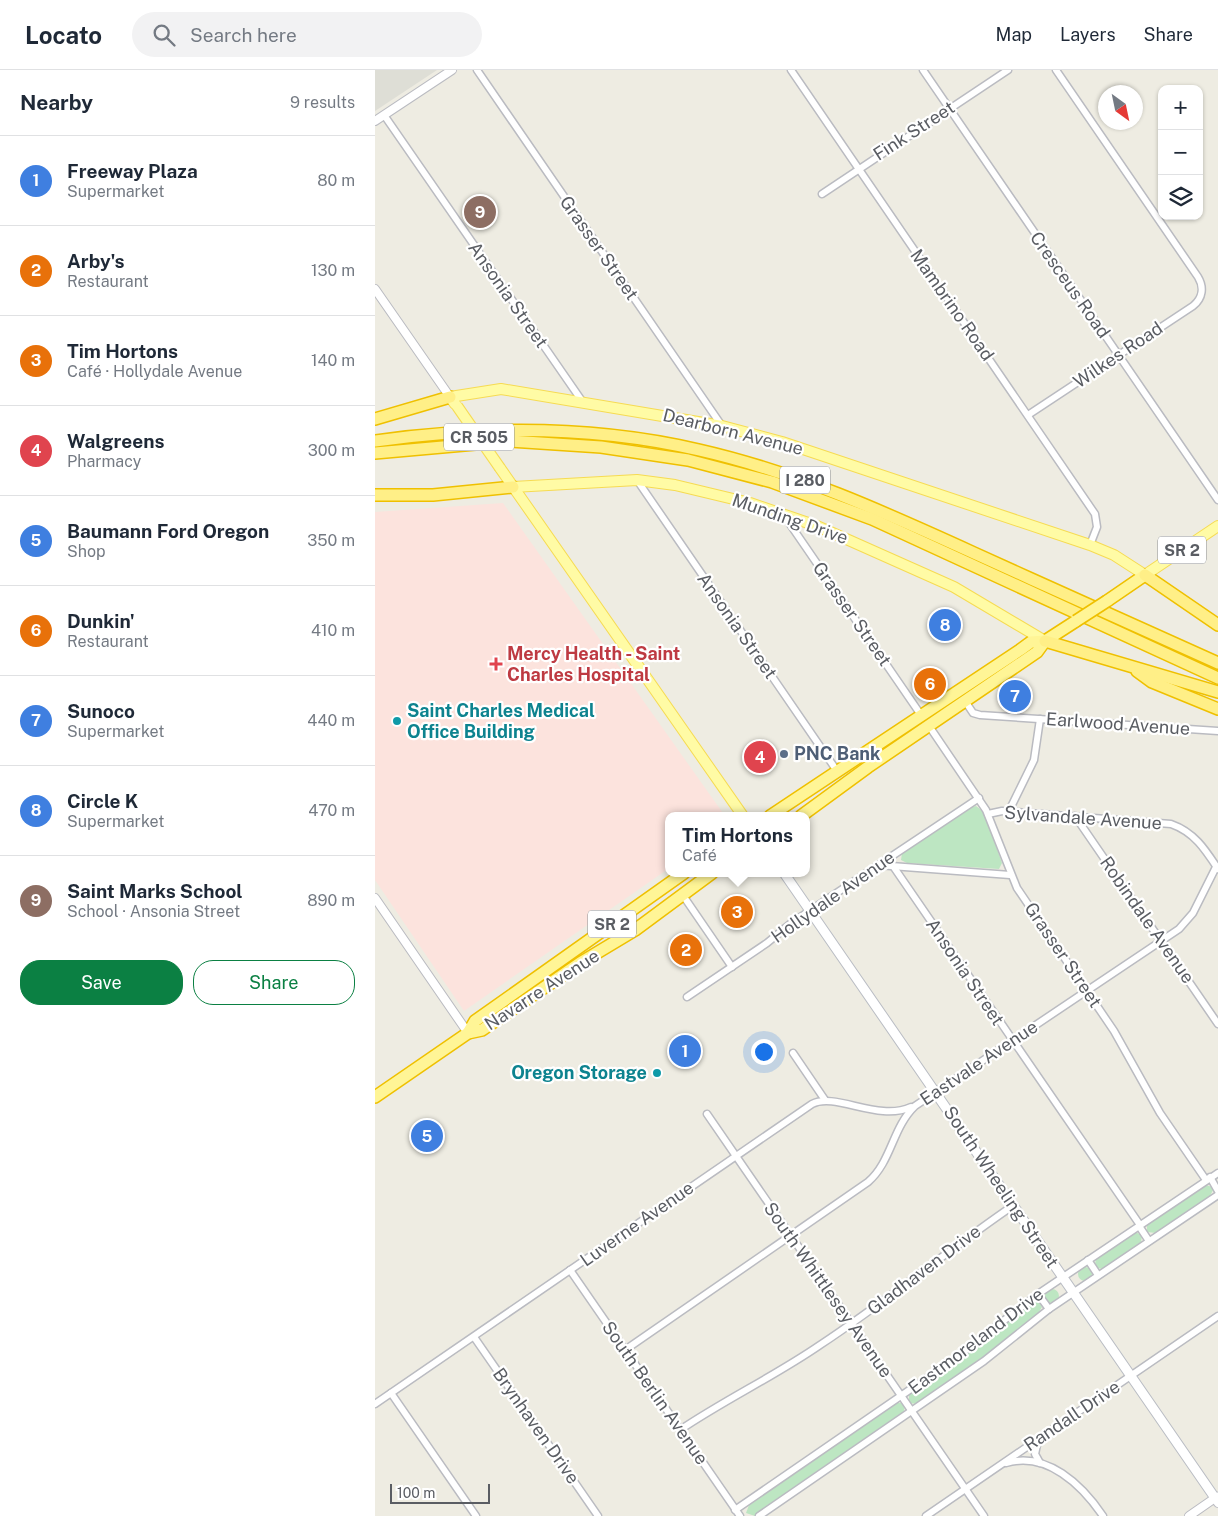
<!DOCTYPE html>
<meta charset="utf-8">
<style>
body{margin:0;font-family:"Public Sans",sans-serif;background:#f2f2f3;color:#1f2937}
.controls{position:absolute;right:15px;top:15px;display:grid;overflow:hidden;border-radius:10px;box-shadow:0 1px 4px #0004}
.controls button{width:45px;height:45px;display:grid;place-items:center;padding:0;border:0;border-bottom:1px solid #e0e1e3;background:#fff;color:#1f2937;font:25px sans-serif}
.compass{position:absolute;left:723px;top:15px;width:45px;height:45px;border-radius:50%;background:#fff;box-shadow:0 1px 4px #0004;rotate:147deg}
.scale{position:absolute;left:15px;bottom:12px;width:100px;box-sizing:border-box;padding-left:5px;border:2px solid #5a5d63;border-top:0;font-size:14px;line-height:18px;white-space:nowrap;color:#5a5d63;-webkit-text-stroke:4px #fff;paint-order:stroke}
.you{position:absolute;left:388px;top:981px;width:18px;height:18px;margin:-12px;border:4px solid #fff;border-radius:50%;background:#1a73e8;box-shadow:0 0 0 8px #1a73e833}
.badge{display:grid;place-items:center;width:32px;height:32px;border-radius:50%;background:#0b8043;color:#fff;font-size:16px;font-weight:700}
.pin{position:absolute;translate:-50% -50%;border:2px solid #fff;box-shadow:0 1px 5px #0006}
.popup{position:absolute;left:290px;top:742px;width:145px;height:65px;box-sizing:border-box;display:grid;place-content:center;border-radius:10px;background:#fff;filter:drop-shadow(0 1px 4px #0005);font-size:16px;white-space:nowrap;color:#747a83}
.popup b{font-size:19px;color:#1f2937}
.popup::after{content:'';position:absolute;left:50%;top:100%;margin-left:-10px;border:10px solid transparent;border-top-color:#fff}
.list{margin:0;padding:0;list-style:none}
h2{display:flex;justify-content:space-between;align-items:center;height:65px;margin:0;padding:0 20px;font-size:21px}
h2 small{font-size:16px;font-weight:400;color:#747a83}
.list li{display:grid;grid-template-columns:32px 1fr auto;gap:15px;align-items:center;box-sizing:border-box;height:90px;padding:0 20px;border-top:1px solid #e0e1e3}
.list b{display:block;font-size:19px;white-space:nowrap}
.list p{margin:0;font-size:16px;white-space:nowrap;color:#747a83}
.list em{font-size:16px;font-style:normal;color:#747a83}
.actions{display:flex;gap:10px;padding:15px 20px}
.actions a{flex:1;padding:11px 0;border:1px solid #0b8043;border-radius:20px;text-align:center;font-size:18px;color:#0b8043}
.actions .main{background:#0b8043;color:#fff}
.icon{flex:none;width:28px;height:28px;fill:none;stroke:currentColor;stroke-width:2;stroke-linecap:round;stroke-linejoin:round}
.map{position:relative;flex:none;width:843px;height:1446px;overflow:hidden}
header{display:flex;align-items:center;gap:30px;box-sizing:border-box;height:70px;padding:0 25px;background:#fff;border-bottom:1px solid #e0e1e3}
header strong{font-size:24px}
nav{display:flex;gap:28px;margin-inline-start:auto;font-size:18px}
.search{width:350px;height:45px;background:#f2f2f3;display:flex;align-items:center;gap:12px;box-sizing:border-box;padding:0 18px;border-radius:28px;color:#747a83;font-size:19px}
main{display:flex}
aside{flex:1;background:#fff}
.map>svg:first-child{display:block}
</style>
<header>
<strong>Locato</strong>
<div class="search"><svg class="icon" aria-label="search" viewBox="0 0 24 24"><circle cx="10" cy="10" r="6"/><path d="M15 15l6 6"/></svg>Search here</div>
<nav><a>Map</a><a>Layers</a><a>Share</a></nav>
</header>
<main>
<aside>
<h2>Nearby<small>9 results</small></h2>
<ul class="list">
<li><span class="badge" style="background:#3f7fe0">1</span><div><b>Freeway Plaza</b><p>Supermarket</p></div><em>80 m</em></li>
<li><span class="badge" style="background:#e8710a">2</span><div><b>Arby's</b><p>Restaurant</p></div><em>130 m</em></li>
<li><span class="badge" style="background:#e8710a">3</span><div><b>Tim Hortons</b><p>Café · Hollydale Avenue</p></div><em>140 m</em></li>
<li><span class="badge" style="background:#e0444e">4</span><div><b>Walgreens</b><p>Pharmacy</p></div><em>300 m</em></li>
<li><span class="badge" style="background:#3f7fe0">5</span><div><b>Baumann Ford Oregon</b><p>Shop</p></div><em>350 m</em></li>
<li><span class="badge" style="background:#e8710a">6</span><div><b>Dunkin'</b><p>Restaurant</p></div><em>410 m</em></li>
<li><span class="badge" style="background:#3f7fe0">7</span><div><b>Sunoco</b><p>Supermarket</p></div><em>440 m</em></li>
<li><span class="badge" style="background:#3f7fe0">8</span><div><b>Circle K</b><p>Supermarket</p></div><em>470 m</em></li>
<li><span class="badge" style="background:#8d6e63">9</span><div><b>Saint Marks School</b><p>School · Ansonia Street</p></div><em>890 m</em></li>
</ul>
<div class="actions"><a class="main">Save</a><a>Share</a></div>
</aside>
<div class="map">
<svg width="843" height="1446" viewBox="0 0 843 1446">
<rect width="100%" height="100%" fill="#eeece2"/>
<path fill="#deded6" d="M0 0H62L0 41Z"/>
<path fill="#fce3dd" d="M128 433 350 746H293V799L89 941 0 810V442Z"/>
<g fill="#bde6c2">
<path d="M601 736 609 742 627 793 624 799 532 793 526 790 527 783 594 738Z"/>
<path d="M831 1115 837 1117 838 1120 835 1126 781 1163 772 1162V1154Z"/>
<path d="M760 1162 767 1165 766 1173 728 1199 722 1198 720 1194 721 1189Z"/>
<circle cx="710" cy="1204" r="7"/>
<circle cx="677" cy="1226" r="7"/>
<path d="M663 1231 667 1237 664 1242 612 1284 542 1334 534 1333V1325L578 1294 656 1233Z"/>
<path d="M522 1333H526L530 1337 528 1344 380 1446 371 1443 374 1435Z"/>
</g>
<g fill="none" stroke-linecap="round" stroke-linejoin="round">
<g stroke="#babbc1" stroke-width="9">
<g id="minor">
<path d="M102 0 347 356"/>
<path d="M416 0 720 444 722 457 715 475"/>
<path d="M548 0 843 430"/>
<path d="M9 45 207 331"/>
<path d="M447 124 633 0"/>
<path d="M653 345 818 236C828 228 829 217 823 207L681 0"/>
<path d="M262 410 462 701"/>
<path d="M408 444 546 645"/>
<path d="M590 631 598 643 605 645 843 661"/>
<path d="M554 656 611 740 642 818 739 961 785 1043 831 1110"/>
<path d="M634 741 659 690 665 649"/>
<path d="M613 744 627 741 796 754C819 762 830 779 843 799"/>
<path d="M700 746 843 954"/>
<path d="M503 795 635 805"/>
<path d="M518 796 765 1155"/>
<path d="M307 824 357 897"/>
<path d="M312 927 392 873 415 854 604 728"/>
<path d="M418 983 450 1030"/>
<path d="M332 1044 609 1446"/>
<path d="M835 1107 843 1121"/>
<path d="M764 1156 774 1171"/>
<path d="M713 1190 723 1205"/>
<path d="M195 1200 365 1446"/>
<path d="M663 1224 674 1239"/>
<path d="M99 1267 223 1446"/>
<path d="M250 1280 493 1112C517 1091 517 1058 540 1036L804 859 818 843 841 797"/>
<path d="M16 1323 101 1446"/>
<path d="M0 1334 437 1034C461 1022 503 1052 536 1037"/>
<path d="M305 1360C351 1329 400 1306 445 1275 512 1231 573 1180 639 1135"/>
<path d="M663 1370 660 1384 665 1393"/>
<path d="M631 1393C672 1381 707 1415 728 1446"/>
<path d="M360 1440 578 1290 663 1224 843 1103"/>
<path d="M384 1446 609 1291 674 1239 843 1125"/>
<path d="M551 1446 843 1246"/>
</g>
</g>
<g stroke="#babbc1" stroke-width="10">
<g id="tertiary">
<path d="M0 51 77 0"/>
<path d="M0 219 75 327"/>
<path d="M0 828 93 963"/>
<path d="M814 1446 840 1428 843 1433"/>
</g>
</g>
<g stroke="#babdc4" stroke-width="11">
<path id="secondary" d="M409 803 840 1428 843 1427"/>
</g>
<g stroke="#f6db53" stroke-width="12">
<g id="primary">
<path d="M80 334 75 327 126 319 347 356 407 372 715 475 739 485 770 505 843 456"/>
<path d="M125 398 368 746"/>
<path d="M138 417 262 410 300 415 375 433 442 456 579 517 670 571"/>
</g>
</g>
<g stroke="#efc000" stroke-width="14">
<g id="trunk">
<path d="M732 531 770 505"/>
<path d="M395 746 645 580 656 572 670 571"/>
<path d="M426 746 493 697 662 582 670 571 701 551"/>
<path d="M93 963 100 951 309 803"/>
<path d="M0 1027 93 963 107 960 205 893 260 860 337 803"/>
</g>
</g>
<g stroke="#efc000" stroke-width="14">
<g id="motorway">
<path d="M0 349 75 327"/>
<path d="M0 371C108 356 217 355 324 380 421 402 509 442 599 483 680 520 761 556 843 593"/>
<path d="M0 383 135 371 226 377 313 390 397 412 497 449 843 608"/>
<path d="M0 425H58L138 417"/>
<path d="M770 505 843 555"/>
<path d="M670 571 843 622"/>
<path d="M762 601 777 612 843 639"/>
</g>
</g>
<use href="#minor" stroke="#fff" stroke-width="6"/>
<use href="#tertiary" stroke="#fff" stroke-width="8"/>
<use href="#secondary" stroke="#fff" stroke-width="9"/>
<use href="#primary" stroke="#fffba5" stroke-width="10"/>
<use href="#trunk" stroke="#fff596" stroke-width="11"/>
<use href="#motorway" stroke="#ffef87" stroke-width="11"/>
<g stroke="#f6db53" stroke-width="12" stroke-linecap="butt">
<path id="primary-bridge" d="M82 336 125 398"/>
</g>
<g stroke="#efc000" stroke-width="14" stroke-linecap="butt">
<path id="trunk-bridge" d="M701 551 732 531"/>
</g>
<use href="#primary-bridge" stroke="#fffba5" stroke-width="10"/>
<use href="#trunk-bridge" stroke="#fff596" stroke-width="11"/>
</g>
<path fill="#e0444e" stroke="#fff" stroke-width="2" d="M118.5 586.5h5v5h5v5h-5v5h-5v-5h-5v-5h5z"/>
<g fill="#0f9aa8" stroke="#fff" stroke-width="2">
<circle cx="22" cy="651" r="5"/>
<circle cx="282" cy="1003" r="5"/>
</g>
<circle fill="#5c6f8a" stroke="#fff" stroke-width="2" cx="409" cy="684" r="5"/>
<g text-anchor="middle" stroke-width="4.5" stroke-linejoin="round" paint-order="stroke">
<g fill="#fff" stroke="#8c8e92" stroke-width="1">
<rect x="69" y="353.5" width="70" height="27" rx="4"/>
<rect x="405" y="396.5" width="50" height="27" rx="4"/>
<rect x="783" y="466.5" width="48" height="27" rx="4"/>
<rect x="213" y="840.5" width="48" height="27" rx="4"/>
</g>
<g font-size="16" font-weight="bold" fill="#5a5d63">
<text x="104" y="373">CR 505</text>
<text x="430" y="416">I 280</text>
<text x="807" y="486">SR 2</text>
<text x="237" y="860">SR 2</text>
</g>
<g font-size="18" fill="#5a5d63" stroke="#fff">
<text transform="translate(539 61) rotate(-33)" y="6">Fink Street</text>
<text transform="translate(224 178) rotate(55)" y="6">Grasser Street</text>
<text transform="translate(695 215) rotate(55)" y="6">Cresceus Road</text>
<text transform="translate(133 225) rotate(55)" y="6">Ansonia Street</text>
<text transform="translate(577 235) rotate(55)" y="6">Mambrino Road</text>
<text transform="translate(743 285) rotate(-34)" y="6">Wilkes Road</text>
<text transform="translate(358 362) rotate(14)" y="6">Dearborn Avenue</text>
<text transform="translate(415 449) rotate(19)" y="6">Munding Drive</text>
<text transform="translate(477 544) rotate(55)" y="6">Grasser Street</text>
<text transform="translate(362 556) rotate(55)" y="6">Ansonia Street</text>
<text transform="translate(743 654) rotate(4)" y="6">Earlwood Avenue</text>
<text transform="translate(708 748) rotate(4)" y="6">Sylvandale Avenue</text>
<text transform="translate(458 827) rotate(-35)" y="6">Hollydale Avenue</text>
<text transform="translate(772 850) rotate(55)" y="6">Robindale Avenue</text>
<text transform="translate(688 885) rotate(56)" y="6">Grasser Street</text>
<text transform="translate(590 902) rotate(56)" y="6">Ansonia Street</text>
<text transform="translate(167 920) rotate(-33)" y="6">Navarre Avenue</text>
<text transform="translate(604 993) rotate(-34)" y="6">Eastvale Avenue</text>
<text transform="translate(626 1117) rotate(56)" y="6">South Wheeling Street</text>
<text transform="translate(262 1154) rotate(-35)" y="6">Luverne Avenue</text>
<text transform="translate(549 1200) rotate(-37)" y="6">Gladhaven Drive</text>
<text transform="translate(453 1220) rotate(55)" y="6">South Whittlesey Avenue</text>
<text transform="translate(601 1271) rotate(-37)" y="6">Eastmoreland Drive</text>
<text transform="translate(280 1323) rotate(55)" y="6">South Berlin Avenue</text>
<text transform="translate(697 1346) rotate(-34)" y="6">Randall Drive</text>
<text transform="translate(161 1356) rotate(55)" y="6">Brynhaven Drive</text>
</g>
<g font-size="18" font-weight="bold" fill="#be3a42" stroke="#fff" text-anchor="start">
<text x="132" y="590">Mercy Health - Saint<tspan x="132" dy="21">Charles Hospital</tspan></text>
</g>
<g font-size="18" font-weight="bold" fill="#0d838f" stroke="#fff" text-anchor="start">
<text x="32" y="647">Saint Charles Medical<tspan x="32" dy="21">Office Building</tspan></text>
<text x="272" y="1009" text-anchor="end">Oregon Storage</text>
</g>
<g font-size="18" font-weight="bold" fill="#4e5e75" stroke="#fff" text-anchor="start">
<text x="419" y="690">PNC Bank</text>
</g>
</g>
</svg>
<div class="controls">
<button>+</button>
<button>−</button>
<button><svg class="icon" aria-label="layers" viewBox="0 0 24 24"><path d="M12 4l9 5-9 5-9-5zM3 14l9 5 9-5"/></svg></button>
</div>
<svg class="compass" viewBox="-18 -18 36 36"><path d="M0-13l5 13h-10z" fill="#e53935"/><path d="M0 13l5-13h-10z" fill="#747a83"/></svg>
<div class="scale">100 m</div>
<div class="you"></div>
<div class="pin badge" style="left:310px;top:981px;background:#3f7fe0">1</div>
<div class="pin badge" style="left:311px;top:880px;background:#e8710a">2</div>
<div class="pin badge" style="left:362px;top:842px;background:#e8710a">3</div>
<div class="popup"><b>Tim Hortons</b>Café</div>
<div class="pin badge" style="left:385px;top:687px;background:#e0444e">4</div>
<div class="pin badge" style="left:52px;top:1066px;background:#3f7fe0">5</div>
<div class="pin badge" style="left:555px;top:614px;background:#e8710a">6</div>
<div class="pin badge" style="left:640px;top:626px;background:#3f7fe0">7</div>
<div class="pin badge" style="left:570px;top:555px;background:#3f7fe0">8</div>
<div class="pin badge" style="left:105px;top:142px;background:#8d6e63">9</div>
</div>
</main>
